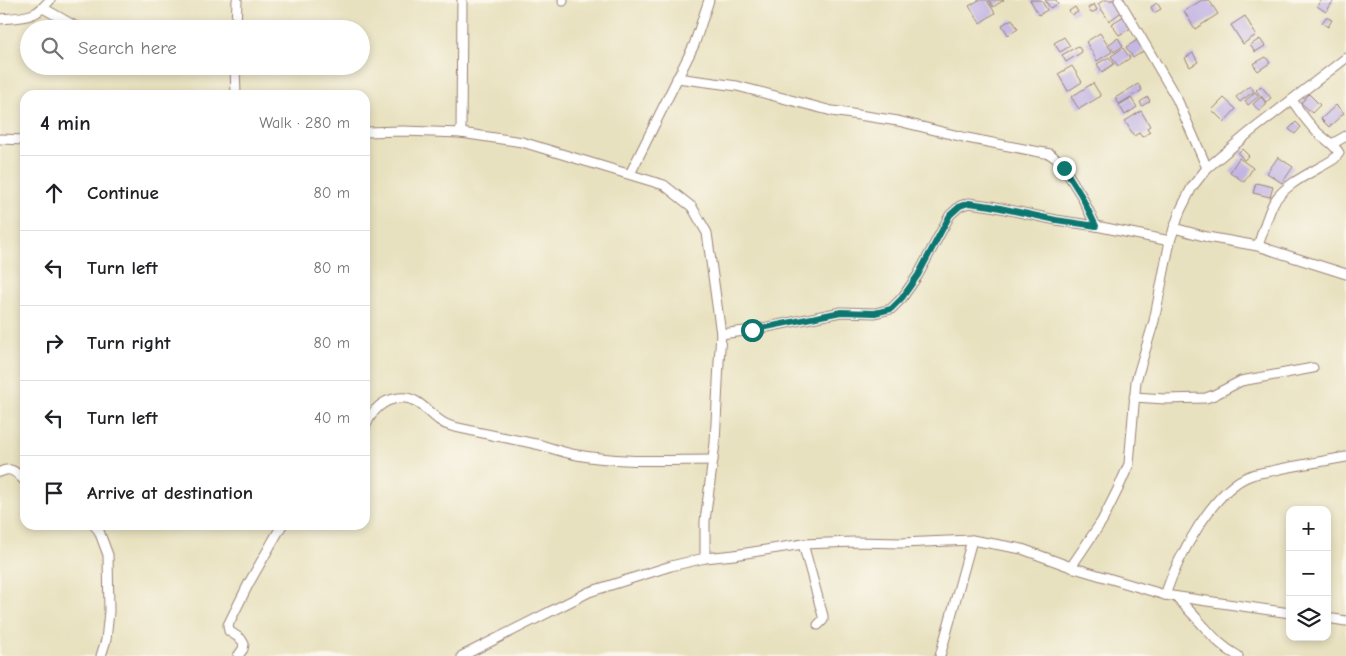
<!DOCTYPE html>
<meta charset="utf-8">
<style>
body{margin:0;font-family:"Comic Neue",sans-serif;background:#f6f6f6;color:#202124}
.controls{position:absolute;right:15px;bottom:15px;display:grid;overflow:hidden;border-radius:10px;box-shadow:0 2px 8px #0003}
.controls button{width:45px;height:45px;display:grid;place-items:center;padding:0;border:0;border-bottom:1px solid #e0e0e0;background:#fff;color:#202124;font:25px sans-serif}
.stop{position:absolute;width:15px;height:15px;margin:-11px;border:4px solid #0f766e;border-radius:50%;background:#fff}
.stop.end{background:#0f766e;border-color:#fff;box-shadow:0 1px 5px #0008}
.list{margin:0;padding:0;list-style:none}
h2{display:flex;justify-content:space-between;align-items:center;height:65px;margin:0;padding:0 20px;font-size:21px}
h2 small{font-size:16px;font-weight:400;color:#757577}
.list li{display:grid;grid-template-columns:32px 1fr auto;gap:15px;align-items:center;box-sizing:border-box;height:75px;padding:0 20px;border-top:1px solid #e0e0e0}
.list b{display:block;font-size:19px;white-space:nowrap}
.list em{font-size:16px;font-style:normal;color:#757577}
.icon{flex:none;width:28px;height:28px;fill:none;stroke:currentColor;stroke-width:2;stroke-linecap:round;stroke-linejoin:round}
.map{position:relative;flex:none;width:1346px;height:656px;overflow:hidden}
.search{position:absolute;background:#fff;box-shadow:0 2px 8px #0003;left:20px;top:20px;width:350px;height:55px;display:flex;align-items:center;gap:12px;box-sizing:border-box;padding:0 18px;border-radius:28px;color:#757577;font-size:19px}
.panel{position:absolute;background:#fff;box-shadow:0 2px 8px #0003;left:20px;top:90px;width:350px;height:440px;border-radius:15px}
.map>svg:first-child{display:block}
</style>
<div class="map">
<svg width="1346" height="656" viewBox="0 0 1346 656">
<rect width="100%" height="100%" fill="#fbf7ec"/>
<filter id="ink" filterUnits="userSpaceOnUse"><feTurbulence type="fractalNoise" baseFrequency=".02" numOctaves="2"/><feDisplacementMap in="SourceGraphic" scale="10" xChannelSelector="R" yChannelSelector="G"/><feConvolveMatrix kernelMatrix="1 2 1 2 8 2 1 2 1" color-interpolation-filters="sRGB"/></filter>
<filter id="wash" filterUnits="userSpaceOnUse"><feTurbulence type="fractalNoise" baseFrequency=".0096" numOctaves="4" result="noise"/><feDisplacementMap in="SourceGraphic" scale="20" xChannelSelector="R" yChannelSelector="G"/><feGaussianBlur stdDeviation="1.12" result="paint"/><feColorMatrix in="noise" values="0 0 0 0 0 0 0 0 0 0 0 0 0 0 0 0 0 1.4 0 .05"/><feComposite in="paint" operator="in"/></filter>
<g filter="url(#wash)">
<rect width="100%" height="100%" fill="#e8e1bf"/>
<g id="blocks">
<g fill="#c2b5e3">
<path d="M979 0H987L995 13 980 23 969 6Z"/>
<path d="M989 0H1004L993 7Z"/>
<path d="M1030 0H1041L1047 10 1039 15Z"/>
<path d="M1045 0H1056L1058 4 1050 8Z"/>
<path d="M1104 0H1116L1123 11 1109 21 1098 4Z"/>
<path d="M1202 0H1209L1218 14 1195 29 1184 11Z"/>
<path d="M1321 0H1334L1326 12 1317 6Z"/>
<path d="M1157 3 1161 9 1154 13 1151 7Z"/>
<path d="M1094 4 1097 10 1091 13 1088 8Z"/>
<path d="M1075 7 1078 12 1072 15 1069 11Z"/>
<path d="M1124 16 1131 28 1119 35 1111 24Z"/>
<path d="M1245 16 1256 35 1243 44 1231 25Z"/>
<path d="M1326 17 1332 20 1328 27 1322 23Z"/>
<path d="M1012 19 1018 29 1008 35 1002 25Z"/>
<path d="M1100 33 1112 52 1097 61 1086 42Z"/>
<path d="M1064 37 1070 46 1060 52 1054 43Z"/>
<path d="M1118 38 1123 46 1114 52 1109 44Z"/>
<path d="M1139 39 1145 50 1133 58 1126 47Z"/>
<path d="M1260 39 1265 46 1255 52 1250 45Z"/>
<path d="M1078 46 1082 52 1066 62 1062 55Z"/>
<path d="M1123 48 1130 58 1118 66 1111 56Z"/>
<path d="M1193 53 1198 62 1190 67 1185 58Z"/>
<path d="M1109 57 1114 64 1102 72 1097 64Z"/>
<path d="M1266 57 1270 63 1258 71 1253 64Z"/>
<path d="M1072 66 1082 82 1068 91 1058 74Z"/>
<path d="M1093 83 1101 96 1079 109 1071 97Z"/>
<path d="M1138 84 1142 90 1119 104 1115 98Z"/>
<path d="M1250 86 1254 91 1240 102 1236 97Z"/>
<path d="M1261 86 1271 98 1266 102 1256 90Z"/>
<path d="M1255 92 1259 96 1248 105 1245 101Z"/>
<path d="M1309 94 1320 105 1312 113 1301 103Z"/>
<path d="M1148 97 1150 101 1142 106 1140 102Z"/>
<path d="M1261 97 1267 104 1259 111 1253 104Z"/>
<path d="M1131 98 1137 107 1125 115 1119 105Z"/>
<path d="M1224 98 1236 109 1224 122 1212 110Z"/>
<path d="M1336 105 1344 113 1329 127 1321 119Z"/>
<path d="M1141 111 1150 126 1147 128 1150 132 1142 137 1139 133 1134 136 1125 121Z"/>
<path d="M1296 122 1301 127 1295 134 1289 129Z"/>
<path d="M1242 149 1249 156 1244 160 1238 153Z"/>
<path d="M1278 157 1293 167 1282 183 1267 173Z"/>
<path d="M1239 158 1253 168 1244 182 1230 172Z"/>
<path d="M1256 183 1273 187 1270 197 1253 193Z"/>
</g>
</g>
</g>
<g filter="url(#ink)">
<use href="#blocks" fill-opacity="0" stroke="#998075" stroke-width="1"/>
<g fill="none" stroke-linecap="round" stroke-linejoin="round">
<g stroke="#998075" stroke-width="11">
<g id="street">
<path d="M1119 0 1177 99 1207 168"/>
<path d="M563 1V0"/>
<path d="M43 8 80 29"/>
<path d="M0 19C11 18 28 18 37 12 42 9 46 4 50 0"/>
<path d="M236 29 237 0"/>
<path d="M235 66 236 95"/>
<path d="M677 78 737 86 832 111 898 121 967 138 1050 154 1058 160 1064 168 1081 195 1096 226"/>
<path d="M365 132 403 131 461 133 522 142 664 185 692 207 707 233 721 334 719 362 715 443 705 521V558"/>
<path d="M461 133 462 0"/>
<path d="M0 139 25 140"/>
<path d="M1332 144 1346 136"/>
<path d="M630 174 694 45 709 0"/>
<path d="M1174 228 1207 237 1258 246 1346 274"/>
<path d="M1258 246C1262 234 1268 213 1274 202 1288 181 1314 172 1334 159L1339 153C1335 145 1326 140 1319 134 1308 124 1300 112 1292 100"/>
<path d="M721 334 753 330 841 312 875 313 891 309 902 298 918 275 950 215 960 206 969 203 991 206 1056 220 1096 226 1170 241"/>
<path d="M1134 397 1165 399 1206 398 1214 395 1241 381 1313 368"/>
<path d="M365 428C371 411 381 400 399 398 422 395 431 421 451 426 479 433 508 438 536 444 550 447 563 453 577 455 621 463 668 460 713 460"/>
<path d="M0 472C12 466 16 473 25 481"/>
<path d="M94 525 99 531 108 555 109 612 106 640 101 656"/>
<path d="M803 544 823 616V620L818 625"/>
<path d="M1071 567 1102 521 1118 489 1129 464 1136 381 1154 321 1170 241 1180 211 1192 187 1207 168 1250 132 1346 58"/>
<path d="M1165 595C1177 559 1214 487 1252 475 1258 473 1265 472 1271 471 1296 465 1321 462 1346 457"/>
<path d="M1176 597C1184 605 1192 613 1199 621 1213 636 1219 645 1238 656"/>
<path d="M1327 618 1346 621"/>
<path d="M238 656 243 649 244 644 241 639 229 631 228 625 249 583 282 525"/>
<path d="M462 656 589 592 633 578 671 566 705 558 734 555 803 544 854 542 901 543 972 540 1022 549 1071 567 1165 595 1290 613"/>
<path d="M940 656 972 540"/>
</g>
</g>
<use href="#street" stroke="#fff" stroke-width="9"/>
</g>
</g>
<g fill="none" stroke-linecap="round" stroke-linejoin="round" filter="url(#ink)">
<path stroke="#0f766e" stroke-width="6" d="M752 330 841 312 875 313 891 309 902 298 918 275 950 215 960 206 969 203 991 206 1056 220 1096 226 1081 195 1064 168"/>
</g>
</svg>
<div class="controls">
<button>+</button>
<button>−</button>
<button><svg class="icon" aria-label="layers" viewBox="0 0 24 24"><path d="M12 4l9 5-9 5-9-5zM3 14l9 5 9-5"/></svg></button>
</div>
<div class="stop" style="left:752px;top:330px"></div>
<div class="stop end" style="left:1064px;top:168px"></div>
<div class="search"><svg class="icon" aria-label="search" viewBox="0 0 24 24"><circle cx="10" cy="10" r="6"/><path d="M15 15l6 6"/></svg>Search here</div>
<section class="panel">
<h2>4 min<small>Walk · 280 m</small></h2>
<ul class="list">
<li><svg class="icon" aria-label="ahead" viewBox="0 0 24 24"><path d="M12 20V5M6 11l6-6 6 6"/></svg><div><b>Continue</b></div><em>80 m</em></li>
<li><svg class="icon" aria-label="left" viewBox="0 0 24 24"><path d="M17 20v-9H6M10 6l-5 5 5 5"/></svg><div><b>Turn left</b></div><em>80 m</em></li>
<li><svg class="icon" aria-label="right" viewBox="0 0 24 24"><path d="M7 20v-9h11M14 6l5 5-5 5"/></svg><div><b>Turn right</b></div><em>80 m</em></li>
<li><svg class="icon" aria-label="left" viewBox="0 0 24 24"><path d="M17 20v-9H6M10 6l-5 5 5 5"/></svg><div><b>Turn left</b></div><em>40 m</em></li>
<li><svg class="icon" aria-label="arrive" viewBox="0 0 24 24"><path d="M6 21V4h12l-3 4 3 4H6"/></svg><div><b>Arrive at destination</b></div></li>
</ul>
</section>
</div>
